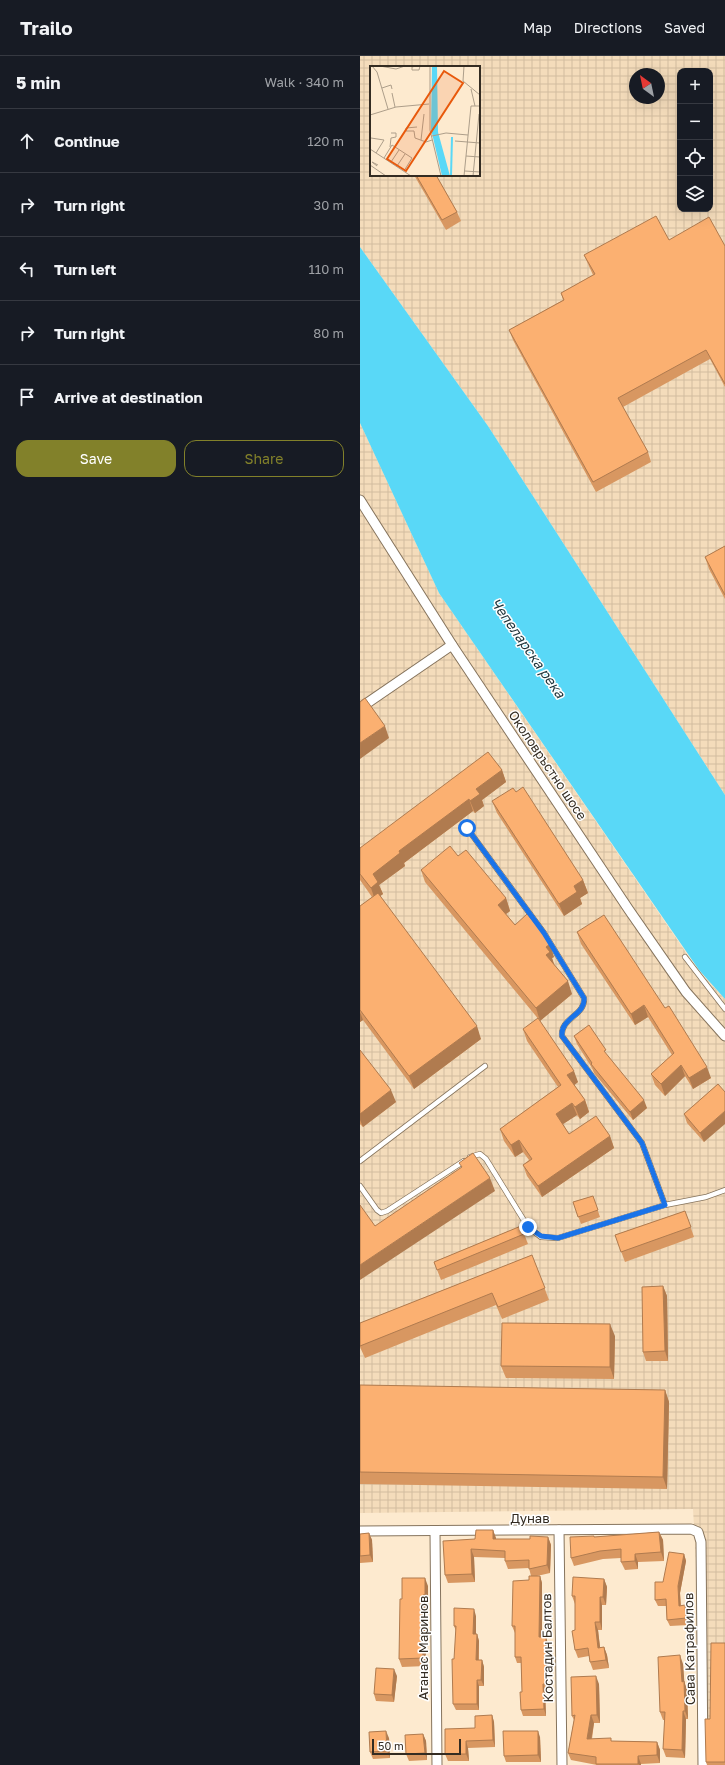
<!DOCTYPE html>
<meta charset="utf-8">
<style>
body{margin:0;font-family:"Golos Text",sans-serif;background:#20242c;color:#f1f3f6}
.controls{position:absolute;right:12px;top:12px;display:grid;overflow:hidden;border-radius:8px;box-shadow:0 4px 16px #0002}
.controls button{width:36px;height:36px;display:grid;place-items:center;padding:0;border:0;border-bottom:1px solid #363941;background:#171b24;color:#f1f3f6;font:20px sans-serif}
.compass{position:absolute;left:269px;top:12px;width:36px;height:36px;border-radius:50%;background:#171b24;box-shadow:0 4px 16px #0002;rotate:327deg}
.scale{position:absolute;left:12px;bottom:10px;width:89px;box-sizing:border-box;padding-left:4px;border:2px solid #342c22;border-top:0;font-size:11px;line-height:14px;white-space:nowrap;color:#342c22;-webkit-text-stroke:3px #fff;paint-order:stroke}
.stop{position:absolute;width:12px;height:12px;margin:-9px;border:3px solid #1a73e8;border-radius:50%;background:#fff}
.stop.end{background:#1a73e8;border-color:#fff;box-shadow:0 1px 4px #0008}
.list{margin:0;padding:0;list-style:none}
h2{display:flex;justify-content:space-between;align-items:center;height:52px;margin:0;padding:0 16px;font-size:17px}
h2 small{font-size:13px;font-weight:400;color:#9ea1a6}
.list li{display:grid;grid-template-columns:26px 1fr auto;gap:12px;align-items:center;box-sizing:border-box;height:64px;padding:0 16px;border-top:1px solid #363941}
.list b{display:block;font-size:15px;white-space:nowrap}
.list em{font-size:13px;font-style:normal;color:#9ea1a6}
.actions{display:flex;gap:8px;padding:12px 16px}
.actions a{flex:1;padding:9px 0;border:1px solid #82812a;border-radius:12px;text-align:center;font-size:14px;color:#82812a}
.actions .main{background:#82812a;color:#fff}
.icon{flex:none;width:22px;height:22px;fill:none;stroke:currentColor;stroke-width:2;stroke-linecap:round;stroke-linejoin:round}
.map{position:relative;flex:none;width:365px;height:1709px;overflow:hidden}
header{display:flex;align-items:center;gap:24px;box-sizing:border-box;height:56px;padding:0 20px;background:#171b24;border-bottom:1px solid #363941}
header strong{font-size:19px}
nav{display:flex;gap:22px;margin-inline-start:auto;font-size:14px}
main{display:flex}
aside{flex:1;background:#171b24}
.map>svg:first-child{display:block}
</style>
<header>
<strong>Trailo</strong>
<nav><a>Map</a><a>Directions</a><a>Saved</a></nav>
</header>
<main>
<aside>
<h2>5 min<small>Walk · 340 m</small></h2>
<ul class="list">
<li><svg class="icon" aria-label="ahead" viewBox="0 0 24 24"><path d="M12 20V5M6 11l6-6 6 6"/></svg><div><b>Continue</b></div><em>120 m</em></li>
<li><svg class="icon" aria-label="right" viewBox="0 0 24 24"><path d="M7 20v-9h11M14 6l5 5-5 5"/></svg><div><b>Turn right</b></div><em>30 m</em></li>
<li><svg class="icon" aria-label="left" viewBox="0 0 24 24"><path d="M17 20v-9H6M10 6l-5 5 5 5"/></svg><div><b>Turn left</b></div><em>110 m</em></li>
<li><svg class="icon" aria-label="right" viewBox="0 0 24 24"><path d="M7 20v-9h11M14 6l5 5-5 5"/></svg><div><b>Turn right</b></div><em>80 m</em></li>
<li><svg class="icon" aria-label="arrive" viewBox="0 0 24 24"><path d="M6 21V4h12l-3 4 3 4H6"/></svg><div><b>Arrive at destination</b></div></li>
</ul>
<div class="actions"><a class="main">Save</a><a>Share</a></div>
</aside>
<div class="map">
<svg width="365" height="1709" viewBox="0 0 365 1709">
<defs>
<pattern id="industrial-grid" width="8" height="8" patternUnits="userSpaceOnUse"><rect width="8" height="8" fill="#f4dcbb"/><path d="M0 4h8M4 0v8" fill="none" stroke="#d2bda0"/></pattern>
</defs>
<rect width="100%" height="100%" fill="#fdeacf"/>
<g fill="url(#industrial-grid)" fill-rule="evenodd">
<path d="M0 0H365V739L128 370 0 191ZM11 11H119V119H11ZM320 15H350V153H320ZM275 18H299V42H275Z"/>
<path d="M0 367 79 537 338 914 365 943V1709H348L333 1453 0 1457Z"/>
</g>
<path fill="#59d8f7" d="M0 191 128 370 365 739V943L339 914 79 537 0 367Z"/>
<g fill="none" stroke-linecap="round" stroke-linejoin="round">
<g stroke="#86745d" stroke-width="6">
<g id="service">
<path d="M107 772 184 877 224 942C226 959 200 962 202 980L282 1087 305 1149"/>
<path d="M325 901 365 953"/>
<path d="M110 1101 120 1098 126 1103 168 1171 181 1181 198 1182 305 1149 346 1141 365 1134"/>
<path d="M0 1105 125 1010"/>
<path d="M0 1130 17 1154 21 1157 27 1155 104 1105"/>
</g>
</g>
<g stroke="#86745d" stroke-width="11">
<g id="minor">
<path d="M0 444 92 589 269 854 326 936 365 980"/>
<path d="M0 652 92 589"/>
<path d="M199 1474 202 1709"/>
<path d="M0 1475 331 1473 338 1476 341 1486 343 1709"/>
<path d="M75 1475 77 1709"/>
</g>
</g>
<use href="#service" stroke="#fff" stroke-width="4.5"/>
<use href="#minor" stroke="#fff" stroke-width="9"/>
</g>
<g fill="#d89761">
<path d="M54 119H76L97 156 101 165 86 174Z"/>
<path d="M309 184 365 190V331L350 303 263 351 288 396 291 406 236 436 153 284 149 274 203 244 201 237 233 219 228 208 224 199Z"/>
<path d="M365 490V543L349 513 345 501Z"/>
<path d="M142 714 146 726 122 744 124 750 115 757 113 755 44 807 45 810 19 829 23 838 20 840 121 983 54 1033 3 964 0 966V850L12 841 0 824V792Z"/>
<path d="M156 736 223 824 228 837 220 842 222 848 204 860 137 757 132 745Z"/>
<path d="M98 800 146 842 150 855 146 858 155 869 194 901 192 902 194 908V909L212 938 180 965 65 826 61 814Z"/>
<path d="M217 876 351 1022 333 1033 325 1020 305 1040 295 1029 291 1018 312 999 288 961 275 969 221 888Z"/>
<path d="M163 973 218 1026 214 1029 225 1044 229 1056 220 1063 217 1059 203 1068 209 1078 250 1080 254 1092 182 1141 167 1120 163 1109 169 1104 163 1096 155 1101 144 1085 140 1073 198 1031 167 985Z"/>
<path d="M214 980 248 1000 287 1052 273 1064 234 1017 232 1012 217 988Z"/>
<path d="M0 994 36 1046 3 1071 0 1068Z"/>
<path d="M358 1028 344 1086 327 1067 324 1058Z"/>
<path d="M233 1140 240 1161 221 1168 213 1146Z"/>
<path d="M325 1155 334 1181 265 1206 255 1179Z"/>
<path d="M161 1170 168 1188 81 1224 74 1206Z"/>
<path d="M172 1199 189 1244 142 1263 136 1249 5 1302 0 1291V1267Z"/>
<path d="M303 1230 307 1240 308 1305H286L283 1296Z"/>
<path d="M255 1280 254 1323 146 1322 141 1310Z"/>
<path d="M0 1329 305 1334 309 1346 307 1433 0 1428Z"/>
<path d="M133 1474 136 1483H170L188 1481 191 1489 190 1517 177 1520H180L182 1527V1581H186L188 1588V1635H185L186 1660H163L161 1654 162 1636 161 1607H157L155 1601V1577L152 1570 169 1524 171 1520 169 1512 148 1513 145 1505V1502L114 1501 115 1526 88 1527 85 1519 115 1483Z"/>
<path d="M299 1476 303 1484 304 1505 278 1506V1513L265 1514 261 1506V1502L243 1503 214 1510 211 1502 234 1480V1481Z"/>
<path d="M9 1477 12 1484 13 1506 0 1507V1478Z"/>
<path d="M324 1498 326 1505 320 1537 321 1550 325 1549 327 1556 328 1569 310 1570 307 1564 306 1550H298L295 1544 303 1526Z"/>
<path d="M244 1523 247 1531 246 1549H242V1574H238L240 1591H244L247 1599 249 1612 233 1614 230 1606 229 1600 218 1602 215 1594V1548L212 1540Z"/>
<path d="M68 1530V1547H66L65 1571 66 1610 42 1611 39 1603 42 1543Z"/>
<path d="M116 1560V1578H117L119 1585V1604H122L124 1611V1630H119V1654H96L93 1648 96 1575 94 1570Z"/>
<path d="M365 1587V1709H347L346 1706 350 1663Z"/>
<path d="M323 1608 324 1625 327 1634 328 1663H326L325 1702 306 1701 303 1693 305 1664H303L300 1656Z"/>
<path d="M37 1620 34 1646 16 1645 14 1638Z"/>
<path d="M239 1628 240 1667H234L232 1683 252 1685 297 1686 300 1694V1707L281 1708V1709H237L211 1704 208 1697 214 1664 212 1660Z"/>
<path d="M132 1659 134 1666 135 1691 108 1692 109 1705H88L85 1698 115 1672Z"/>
<path d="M63 1678 66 1685 67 1704 49 1705 46 1698Z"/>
<path d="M180 1681 181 1706H146L144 1700Z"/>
<path d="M29 1682 30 1702 13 1703 10 1696Z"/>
</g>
<g fill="#b07b4f">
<path d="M25 670 29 682 0 703V687Z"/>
<path d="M142 714 146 726 122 744 124 750 115 757 110 745 116 733Z"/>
<path d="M109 743 113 755 44 807 45 810 19 829 23 838 15 844 11 832 13 818 39 795Z"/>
<path d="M223 824 228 837 220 842 222 848 204 860 199 848 214 830Z"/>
<path d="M146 842 150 855 142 861 138 849Z"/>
<path d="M190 888 194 901 192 902 194 908 190 912 186 899V891Z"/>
<path d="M208 925 212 938 180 965 176 952Z"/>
<path d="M284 949 288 961 275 969 271 958Z"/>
<path d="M0 956 3 964 0 966Z"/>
<path d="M117 970 121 983 54 1033 49 1020Z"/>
<path d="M321 1009 325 1020 305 1040 301 1028Z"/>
<path d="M347 1011 351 1022 333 1033 329 1022Z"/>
<path d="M214 1015 218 1026 212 1031 207 1019Z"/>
<path d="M31 1034 36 1046 3 1071 0 1064V1058Z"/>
<path d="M225 1044 229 1056 220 1063 215 1051Z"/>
<path d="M284 1044 287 1052 273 1064 270 1056Z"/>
<path d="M212 1047 217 1059 200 1070 196 1058Z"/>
<path d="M365 1055V1068L344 1086 340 1077Z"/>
<path d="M250 1080 254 1092 182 1141 178 1130Z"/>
<path d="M159 1084 163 1096 155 1101 151 1089Z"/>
<path d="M130 1122 135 1135 0 1224V1209Z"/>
<path d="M303 1230 307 1240 308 1305 305 1295Z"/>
<path d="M250 1268 255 1280 254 1323 250 1311Z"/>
<path d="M305 1334 309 1346 307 1433 303 1421Z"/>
<path d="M133 1474 136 1482V1491L133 1483Z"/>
<path d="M299 1476 303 1484 304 1505 301 1496Z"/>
<path d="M9 1477 12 1484 13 1506 10 1499Z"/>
<path d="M188 1481 191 1489 190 1517 187 1509Z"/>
<path d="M111 1493 114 1501 115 1526 112 1518Z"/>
<path d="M275 1498 278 1506V1513L275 1505Z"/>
<path d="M324 1498 326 1505 320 1537 321 1557 319 1550 318 1530Z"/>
<path d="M180 1520 182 1527V1588L179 1581Z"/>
<path d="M65 1522 68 1530V1547L65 1539Z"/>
<path d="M244 1523 247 1531 246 1549 243 1541Z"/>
<path d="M63 1539 66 1547 65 1571 66 1610 63 1602 62 1563Z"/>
<path d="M240 1541 242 1549V1574L240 1566Z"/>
<path d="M325 1549 327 1556 328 1569 326 1562Z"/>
<path d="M114 1553 116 1560V1584L113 1578Z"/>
<path d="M235 1566 238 1574 241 1600 238 1592Z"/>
<path d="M117 1578 119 1585 118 1611 116 1604Z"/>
<path d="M186 1581 188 1588V1635L186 1628Z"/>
<path d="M244 1591 247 1599 249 1612 246 1604Z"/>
<path d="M320 1599 323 1608 325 1634 322 1626Z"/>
<path d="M122 1604 124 1611V1630L121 1624Z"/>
<path d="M34 1613 37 1620 34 1646 32 1639Z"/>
<path d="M236 1620 239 1628 240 1667 237 1659Z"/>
<path d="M117 1624 119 1630V1654L117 1648Z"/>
<path d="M324 1625 327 1634 328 1663 325 1655Z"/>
<path d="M183 1628 185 1635 186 1660 184 1653Z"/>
<path d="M323 1655 326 1663 325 1702 322 1694Z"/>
<path d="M132 1659 134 1666 135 1691 133 1684Z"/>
<path d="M231 1659 234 1667 230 1691 227 1683Z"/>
<path d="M26 1675 29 1682 30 1702 27 1695Z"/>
<path d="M178 1675 180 1681 181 1706 178 1699Z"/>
<path d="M63 1678 66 1685 67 1704 65 1697Z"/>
<path d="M106 1685 108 1692 109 1705 106 1698Z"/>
<path d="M297 1686 300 1694V1707L297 1699Z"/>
<path d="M278 1700 281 1708V1709H279L278 1708Z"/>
</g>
<g fill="#fbb071" stroke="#b07b4f">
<path d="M56 119H76L97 156 82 164Z"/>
<path d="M296 160 309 184 349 161 365 190V328L346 294 258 342 288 396 233 426 149 274 204 244 201 237 235 218 224 199Z"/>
<path d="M365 490V539L345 501Z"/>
<path d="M5 642 25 670 0 687V646Z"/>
<path d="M128 696 142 714 116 733 120 738 110 745 109 743 39 795 40 797 13 818 18 826 11 832 0 818V792Z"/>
<path d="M163 731 223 824 214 830 217 836 199 848 132 745 153 732 156 736Z"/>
<path d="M90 790 98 800 106 794 146 842 138 849 155 869 167 858 182 876 190 888 186 891 190 896 186 899 208 925 176 952 61 814Z"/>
<path d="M18 837 117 970 49 1020 0 954V850Z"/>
<path d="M244 859 305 952 309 950 347 1011 329 1022 321 1009 301 1028 291 1018 314 997 284 949 271 958 217 876Z"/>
<path d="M178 962 214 1015 207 1019 225 1044 215 1051 212 1047 196 1058 209 1078 236 1060 250 1080 178 1130 163 1109 172 1103 159 1084 151 1089 140 1073 201 1029 163 973Z"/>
<path d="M229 969 246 994 244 995 284 1044 270 1056 231 1008 232 1007 214 980Z"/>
<path d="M0 994 31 1034 0 1058Z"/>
<path d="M358 1028 365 1036V1055L340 1077 324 1058Z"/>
<path d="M113 1097 130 1122 0 1209V1149L15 1170 102 1111 99 1107Z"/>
<path d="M233 1140 238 1154 218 1161 213 1146Z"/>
<path d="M325 1155 331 1171 261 1196 255 1179Z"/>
<path d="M161 1170 164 1178 77 1214 74 1206Z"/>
<path d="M172 1199 185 1232 138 1251 132 1237 0 1290V1267Z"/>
<path d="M303 1230 305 1295 283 1296 282 1231Z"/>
<path d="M142 1267 250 1268V1311L141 1310Z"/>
<path d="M0 1329 305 1334 303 1421 0 1416Z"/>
<path d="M116 1474H133V1483H170V1480L188 1481 187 1509 169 1513V1504L145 1505V1495L111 1493 112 1518 85 1519 83 1485 115 1483Z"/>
<path d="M299 1476 301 1496 275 1498V1505L261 1506V1493L240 1495 211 1502 210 1481 234 1480V1481Z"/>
<path d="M9 1477 10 1499 0 1500V1478Z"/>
<path d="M309 1496 324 1498 318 1530 319 1550 325 1549 326 1562 307 1564 306 1543 295 1544V1526H303Z"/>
<path d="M169 1520H180L179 1581H186V1628H183L184 1653 161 1654 160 1636H162L161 1601H155V1570H152L153 1525 169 1524Z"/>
<path d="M213 1521 244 1523 243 1541H240V1566H235L238 1592 244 1591 246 1604 230 1606 228 1592 215 1594 212 1575 215 1574V1540H212Z"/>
<path d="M42 1522H65V1539H63L62 1563 63 1602 39 1603 40 1543H42Z"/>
<path d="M94 1552 114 1553 113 1578H117L116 1604H122L121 1624H117V1648H93L92 1603H94L96 1570H94Z"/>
<path d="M351 1587H365V1706H346L345 1663H350Z"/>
<path d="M320 1599 322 1626 324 1625 325 1655H323L322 1694 303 1693 305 1656H300L298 1601Z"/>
<path d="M16 1612 34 1613 32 1639 14 1638Z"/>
<path d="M236 1620 237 1659H231L227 1683 251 1682V1685L297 1686V1699L278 1700V1708H236V1701L208 1697 215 1659 212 1660 211 1621Z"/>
<path d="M132 1659 133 1684 106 1685V1698H85V1673L115 1672V1660Z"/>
<path d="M26 1675 27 1695 10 1696 9 1676Z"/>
<path d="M143 1675H178V1699L144 1700Z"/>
<path d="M63 1678 65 1697 46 1698 45 1679Z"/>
</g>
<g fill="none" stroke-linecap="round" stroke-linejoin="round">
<path stroke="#1a73e8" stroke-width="5" d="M107 772 184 877 224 942C226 959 200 962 202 980L282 1087 305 1149 198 1182 181 1180 168 1171"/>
</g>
<g text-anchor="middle" stroke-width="3" stroke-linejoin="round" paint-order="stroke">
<g font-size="13" fill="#342c22" stroke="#fff">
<text transform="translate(188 709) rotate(56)" y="5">Околовръстно шосе</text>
<text x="170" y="1467">Дунав</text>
<text transform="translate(63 1592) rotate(-90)" y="5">Атанас Маринов</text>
<text transform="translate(187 1592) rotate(-91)" y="5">Костадин Балтов</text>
<text transform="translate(329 1593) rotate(-91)" y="5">Сава Катрафилов</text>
</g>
<g font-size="14" font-style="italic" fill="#1e343a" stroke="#fff">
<text transform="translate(168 592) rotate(55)" y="5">Чепеларска река</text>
</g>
</g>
<g transform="translate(10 10)">
<rect width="110" height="110" fill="#fdeacf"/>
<path d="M62 0H67L68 66 80 110H72L61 63Z" fill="#59d8f7"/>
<path fill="none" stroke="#59d8f7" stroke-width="2" d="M81 110 82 71"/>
<path fill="none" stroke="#ad9e8a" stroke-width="1" d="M2 0 7 6 18 43M10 0 26 3 35 0M46 0 42 1V4H49L50 0M60 0V64L71 110M94 0 93 15 110 29M12 22 21 19 22 23M101 23 105 40M22 27 25 41M0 49 26 41 59 38M47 61 36 62V65H44L45 72 56 76 62 74M62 70 76 67 98 69M1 72 14 74 6 87M51 74 54 48M85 75 110 77M20 81 21 72 26 71V67H21M0 83 41 110M96 90 110 91M14 92 22 79 42 92 34 105M21 96 29 84M0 99 16 110M7 100 2 96 8 99M27 100 35 88M95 105 110 106M94 110 101 40H110M103 110 109 48"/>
<path fill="#e8590c" fill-opacity="0.15" stroke="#e8590c" stroke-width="2" d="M74 5 93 17 36 105 17 93Z"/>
<rect width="110" height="110" fill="none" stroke="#342c22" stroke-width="2"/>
</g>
</svg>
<div class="controls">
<button>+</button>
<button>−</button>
<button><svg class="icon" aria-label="locate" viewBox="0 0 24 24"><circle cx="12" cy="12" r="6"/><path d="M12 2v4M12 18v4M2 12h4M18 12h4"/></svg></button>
<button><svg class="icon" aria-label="layers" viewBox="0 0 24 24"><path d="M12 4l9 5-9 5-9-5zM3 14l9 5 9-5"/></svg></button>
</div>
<svg class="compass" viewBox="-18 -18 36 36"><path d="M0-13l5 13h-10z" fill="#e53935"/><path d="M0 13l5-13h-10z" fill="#9ea1a6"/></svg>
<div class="scale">50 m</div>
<div class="stop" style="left:107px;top:772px"></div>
<div class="stop end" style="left:168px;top:1171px"></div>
</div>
</main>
